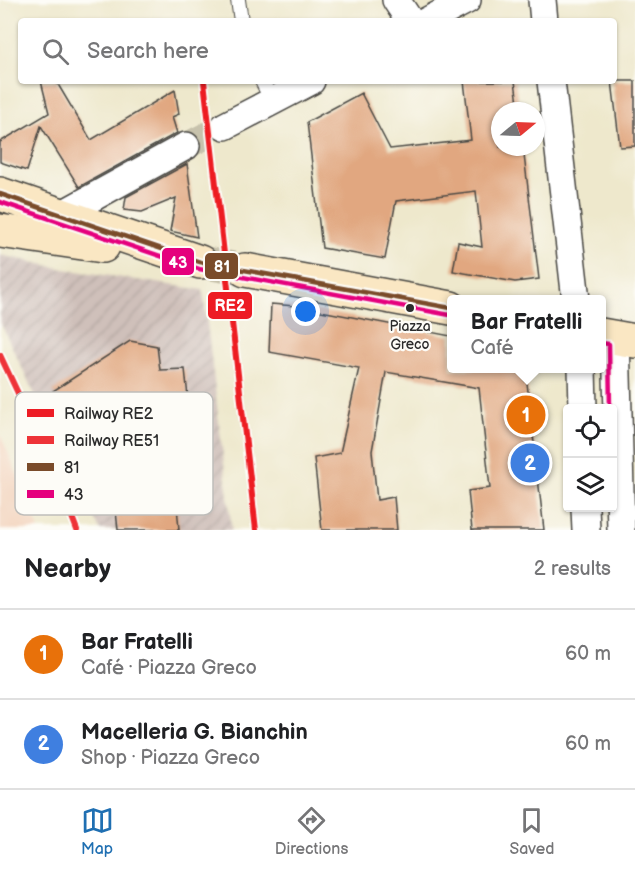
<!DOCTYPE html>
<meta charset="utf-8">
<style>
body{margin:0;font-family:"Balsamiq Sans",sans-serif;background:#f2f2f2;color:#202124}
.controls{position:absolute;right:18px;bottom:18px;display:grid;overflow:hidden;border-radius:6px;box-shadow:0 2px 4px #0004}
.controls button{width:54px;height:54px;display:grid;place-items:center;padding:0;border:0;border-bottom:2px solid #e0e0e0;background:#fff;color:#202124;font:30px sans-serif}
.compass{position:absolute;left:491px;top:102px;width:54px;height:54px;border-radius:50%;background:#fff;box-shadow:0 2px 4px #0004;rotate:71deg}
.you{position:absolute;left:306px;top:312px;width:21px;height:21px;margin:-15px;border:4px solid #fff;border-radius:50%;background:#1a73e8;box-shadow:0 0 0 9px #1a73e833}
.badge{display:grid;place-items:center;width:39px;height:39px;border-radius:50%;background:#1f6fb2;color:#fff;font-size:20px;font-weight:700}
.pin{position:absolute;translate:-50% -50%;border:3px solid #fff;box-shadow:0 2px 6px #0006}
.popup{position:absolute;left:447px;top:295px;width:159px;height:78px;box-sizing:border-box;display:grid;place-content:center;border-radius:6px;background:#fff;filter:drop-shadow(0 2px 4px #0005);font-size:20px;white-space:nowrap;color:#757577}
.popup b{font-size:22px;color:#202124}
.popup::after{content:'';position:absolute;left:50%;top:100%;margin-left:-12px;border:12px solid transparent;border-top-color:#fff}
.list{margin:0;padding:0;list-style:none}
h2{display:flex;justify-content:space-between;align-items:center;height:78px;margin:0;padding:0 24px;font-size:26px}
h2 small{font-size:20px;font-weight:400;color:#757577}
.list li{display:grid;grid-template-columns:39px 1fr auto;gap:18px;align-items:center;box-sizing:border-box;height:90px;padding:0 24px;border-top:2px solid #e0e0e0}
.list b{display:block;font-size:22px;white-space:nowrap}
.list p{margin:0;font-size:20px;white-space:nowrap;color:#757577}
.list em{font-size:20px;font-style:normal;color:#757577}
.icon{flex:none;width:33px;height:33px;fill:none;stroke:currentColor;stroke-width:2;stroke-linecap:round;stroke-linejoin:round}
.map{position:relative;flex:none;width:635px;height:530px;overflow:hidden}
.search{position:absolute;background:#fff;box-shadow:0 2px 4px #0004;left:18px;right:18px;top:18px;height:66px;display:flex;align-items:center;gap:15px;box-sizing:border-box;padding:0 21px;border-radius:6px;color:#757577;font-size:22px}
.sheet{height:258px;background:#fff}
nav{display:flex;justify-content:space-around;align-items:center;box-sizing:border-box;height:84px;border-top:2px solid #e0e0e0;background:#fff;font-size:16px;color:#757577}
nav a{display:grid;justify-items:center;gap:3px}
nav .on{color:#1f6fb2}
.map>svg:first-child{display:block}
</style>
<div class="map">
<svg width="635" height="530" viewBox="0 0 635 530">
<defs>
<pattern id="industrial-furrows" width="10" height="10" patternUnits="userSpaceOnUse" patternTransform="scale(1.5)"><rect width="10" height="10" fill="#cfc0ba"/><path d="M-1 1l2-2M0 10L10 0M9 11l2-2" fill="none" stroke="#b2a5a0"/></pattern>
</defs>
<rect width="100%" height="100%" fill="#fdfcf7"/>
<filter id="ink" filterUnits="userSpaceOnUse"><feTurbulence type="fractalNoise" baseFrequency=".0167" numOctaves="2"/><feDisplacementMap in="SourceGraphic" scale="12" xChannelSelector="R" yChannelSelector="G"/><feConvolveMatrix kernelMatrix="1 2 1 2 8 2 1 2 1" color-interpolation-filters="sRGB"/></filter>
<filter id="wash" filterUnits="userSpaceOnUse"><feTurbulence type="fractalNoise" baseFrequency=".008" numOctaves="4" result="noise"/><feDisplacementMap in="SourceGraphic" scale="24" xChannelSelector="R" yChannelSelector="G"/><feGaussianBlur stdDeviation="1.35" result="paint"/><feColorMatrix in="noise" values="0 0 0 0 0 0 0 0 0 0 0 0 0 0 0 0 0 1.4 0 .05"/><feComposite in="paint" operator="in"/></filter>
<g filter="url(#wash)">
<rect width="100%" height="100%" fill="#eee8cc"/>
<path fill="#f3d4be" d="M0 434 18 476 39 530H0Z"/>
<path fill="url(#industrial-furrows)" d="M0 255 64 269 203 290 232 530H100L0 322Z"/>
<g id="blocks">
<g fill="#e1a780">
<path d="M41 81H56L91 140 175 90 179 114 172 117 177 133 79 187 41 126 27 171 0 162V142L49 113Z"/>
<path d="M464 81H515L519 111H500V147H523L539 279 515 282 453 271 458 242 482 247 476 191 396 201 385 259 322 248 307 122 361 93 390 149 471 140Z"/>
<path d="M612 81H635V146L620 147Z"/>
<path d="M187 164 197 237 170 231 176 198 142 212 124 210 126 197Z"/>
<path d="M271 304 295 306 451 336V369H516L527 383 544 530H472L468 491 490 488 479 388 386 372 372 451 377 500 394 497 397 530H322L314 458 340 453 359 368 269 352Z"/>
<path d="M130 341 157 346 160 370 185 369 198 490 176 494 179 530H118L107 428 87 440 53 391Z"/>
</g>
</g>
</g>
<g filter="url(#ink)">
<use href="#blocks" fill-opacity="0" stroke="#484743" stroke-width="1.5"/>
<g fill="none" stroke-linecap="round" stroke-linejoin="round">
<path stroke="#c7c2ac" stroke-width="27" stroke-dasharray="27 14" stroke-linecap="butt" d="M186 146 225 126"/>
<path stroke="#c7c2ac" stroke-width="33" stroke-dasharray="33 16" stroke-linecap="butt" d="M200 262 245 270"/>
<g stroke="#484743" stroke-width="16">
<g id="lane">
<path d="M238 0 241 21"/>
<path d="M262 81 272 101"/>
</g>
</g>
<g stroke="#484743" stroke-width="30">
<g id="street">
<path d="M396 0 410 21"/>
<path d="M542 0 544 21"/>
<path d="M427 21 467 0"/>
<path d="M551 81 576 300"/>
<path d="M225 126 311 81"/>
<path d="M50 221 186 146"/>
<path d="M616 337 621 530"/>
<path d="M582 368 583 409"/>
<path d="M585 508 586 530"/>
</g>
</g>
<g stroke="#484743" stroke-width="36">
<g id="secondary">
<path d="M0 194 200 262"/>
<path d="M0 231 103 246"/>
<path d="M245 270 451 308"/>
<path d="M601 335 635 341"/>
</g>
</g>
<use href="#lane" stroke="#fff" stroke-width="14"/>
<use href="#street" stroke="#fff" stroke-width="27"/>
<use href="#secondary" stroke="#fae7c3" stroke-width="33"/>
<g stroke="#fdfcf7" stroke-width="9">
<path id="bus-1" d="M0 194 200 262 451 308"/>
</g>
<g stroke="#fdfcf7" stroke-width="9">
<g id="bus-2">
<path d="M0 202 199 269 450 315"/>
<path d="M601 343 609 344 610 409"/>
</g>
</g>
<use href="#bus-1" stroke="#7a4b2a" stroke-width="4.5"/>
<use href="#bus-2" stroke="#e5007d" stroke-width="4.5"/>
<g stroke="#fdfcf7" stroke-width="10">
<path id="rail-1" d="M204 81 256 530"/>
</g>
<g stroke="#fdfcf7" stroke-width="10">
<path id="rail-2" d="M0 355 54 470 77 530"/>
</g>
<use href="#rail-1" stroke="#ed1c24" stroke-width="6"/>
<use href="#rail-2" stroke="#ee3338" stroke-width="6"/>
</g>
</g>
<circle fill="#2b2b2b" stroke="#fdfcf7" stroke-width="2" cx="410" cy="308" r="5"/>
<g text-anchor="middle" stroke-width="4.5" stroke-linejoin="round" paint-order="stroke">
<g font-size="14" fill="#2b2b2b" stroke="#fdfcf7">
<text x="410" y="331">Piazza<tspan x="410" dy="18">Greco</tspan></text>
</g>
</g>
<rect x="15" y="392" width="198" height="123" rx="9" fill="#fdfcf7" stroke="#bebdba" stroke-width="1.5"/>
<rect x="27" y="409" width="27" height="8" fill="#ed1c24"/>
<rect x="27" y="436" width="27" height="8" fill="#ee3338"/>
<rect x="27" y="463" width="27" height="8" fill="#7a4b2a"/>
<rect x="27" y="490" width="27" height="8" fill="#e5007d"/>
<g font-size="16" fill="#2b2b2b">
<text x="64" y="419">Railway RE2</text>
<text x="64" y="446">Railway RE51</text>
<text x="64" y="473">81</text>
<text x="64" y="500">43</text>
</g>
<g stroke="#fdfcf7" stroke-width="2">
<rect x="161" y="247" width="34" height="29" rx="6" fill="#e5007d"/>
<rect x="204" y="252" width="35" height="28" rx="6" fill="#7a4b2a"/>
<rect x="207" y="291" width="46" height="29" rx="6" fill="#ed1c24"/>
</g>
<g font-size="16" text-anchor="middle" font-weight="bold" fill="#fff">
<text x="178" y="268">43</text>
<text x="222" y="272">81</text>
<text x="230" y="311">RE2</text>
</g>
</svg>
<div class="controls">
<button><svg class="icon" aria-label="locate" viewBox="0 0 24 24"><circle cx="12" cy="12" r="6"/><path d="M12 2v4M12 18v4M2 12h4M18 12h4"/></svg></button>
<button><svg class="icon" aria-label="layers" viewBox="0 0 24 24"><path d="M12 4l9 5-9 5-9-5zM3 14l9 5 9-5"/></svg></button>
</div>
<svg class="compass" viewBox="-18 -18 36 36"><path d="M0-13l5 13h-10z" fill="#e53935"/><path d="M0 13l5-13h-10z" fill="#757577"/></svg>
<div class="you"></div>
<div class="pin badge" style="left:526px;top:415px;background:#e8710a">1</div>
<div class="popup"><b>Bar Fratelli</b>Café</div>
<div class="pin badge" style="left:530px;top:463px;background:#3f7fe0">2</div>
<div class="search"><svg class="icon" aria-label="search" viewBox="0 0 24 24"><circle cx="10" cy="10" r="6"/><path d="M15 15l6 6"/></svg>Search here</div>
</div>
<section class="sheet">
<h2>Nearby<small>2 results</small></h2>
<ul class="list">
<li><span class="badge" style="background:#e8710a">1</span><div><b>Bar Fratelli</b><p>Café · Piazza Greco</p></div><em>60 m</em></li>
<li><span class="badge" style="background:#3f7fe0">2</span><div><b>Macelleria G. Bianchin</b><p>Shop · Piazza Greco</p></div><em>60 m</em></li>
</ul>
</section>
<nav>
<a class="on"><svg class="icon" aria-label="map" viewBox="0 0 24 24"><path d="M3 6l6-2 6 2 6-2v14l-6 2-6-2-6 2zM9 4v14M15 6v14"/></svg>Map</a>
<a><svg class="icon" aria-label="directions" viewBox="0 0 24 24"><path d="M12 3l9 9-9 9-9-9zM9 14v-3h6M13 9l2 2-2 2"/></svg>Directions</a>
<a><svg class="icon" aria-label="saved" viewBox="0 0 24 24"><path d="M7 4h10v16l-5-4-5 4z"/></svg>Saved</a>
</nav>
